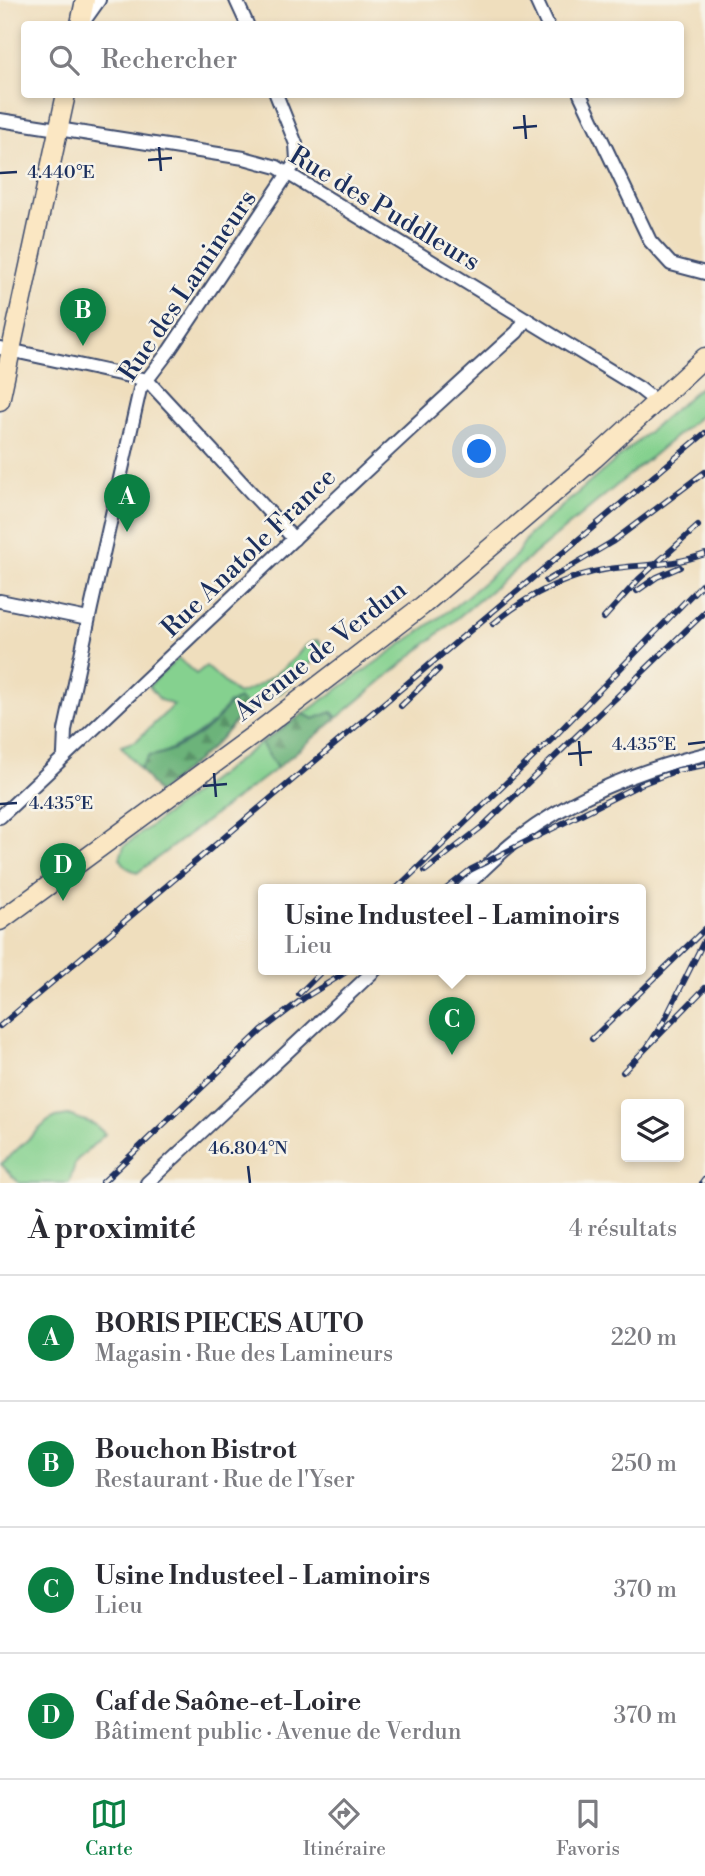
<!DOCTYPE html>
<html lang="fr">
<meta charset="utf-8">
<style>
body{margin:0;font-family:"Libre Bodoni",serif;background:#f2f2f3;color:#2b2b33}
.controls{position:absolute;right:21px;bottom:21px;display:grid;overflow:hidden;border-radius:7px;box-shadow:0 4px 10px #0003}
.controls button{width:63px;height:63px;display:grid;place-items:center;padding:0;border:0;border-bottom:2px solid #e1e1e2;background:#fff;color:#2b2b33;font:35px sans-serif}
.you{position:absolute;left:480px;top:452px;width:24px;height:24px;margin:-18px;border:5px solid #fff;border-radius:50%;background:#1a73e8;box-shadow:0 0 0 10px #1a73e833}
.badge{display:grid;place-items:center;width:46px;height:46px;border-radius:50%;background:#0b8043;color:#fff;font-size:23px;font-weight:700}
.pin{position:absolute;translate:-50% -58px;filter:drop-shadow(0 2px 4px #0008)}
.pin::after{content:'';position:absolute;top:37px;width:24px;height:21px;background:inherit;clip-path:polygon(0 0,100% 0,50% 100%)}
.popup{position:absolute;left:258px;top:884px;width:388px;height:91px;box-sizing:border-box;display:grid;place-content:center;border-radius:7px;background:#fff;filter:drop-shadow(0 2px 5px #0005);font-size:23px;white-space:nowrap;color:#7c7c81}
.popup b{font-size:26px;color:#2b2b33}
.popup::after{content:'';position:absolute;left:50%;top:100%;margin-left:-14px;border:14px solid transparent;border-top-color:#fff}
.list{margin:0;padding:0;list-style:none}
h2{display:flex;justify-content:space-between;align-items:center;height:91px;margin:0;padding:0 28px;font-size:30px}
h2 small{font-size:23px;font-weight:400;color:#7c7c81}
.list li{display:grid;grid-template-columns:46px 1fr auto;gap:21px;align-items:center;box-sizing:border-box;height:126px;padding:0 28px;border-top:2px solid #e1e1e2}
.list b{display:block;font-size:26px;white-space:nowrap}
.list p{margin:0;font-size:23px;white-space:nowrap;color:#7c7c81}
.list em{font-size:23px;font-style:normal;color:#7c7c81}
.icon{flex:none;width:38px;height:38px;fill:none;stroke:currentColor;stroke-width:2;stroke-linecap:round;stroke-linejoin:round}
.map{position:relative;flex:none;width:705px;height:1183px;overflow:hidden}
.search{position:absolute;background:#fff;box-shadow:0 4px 10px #0003;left:21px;right:21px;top:21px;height:77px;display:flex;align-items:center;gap:18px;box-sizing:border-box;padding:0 24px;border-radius:7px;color:#7c7c81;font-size:26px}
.sheet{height:595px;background:#fff}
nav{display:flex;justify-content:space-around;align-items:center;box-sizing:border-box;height:98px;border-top:2px solid #e1e1e2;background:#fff;font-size:19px;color:#7c7c81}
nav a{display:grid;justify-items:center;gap:4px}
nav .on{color:#0b8043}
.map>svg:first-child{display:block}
</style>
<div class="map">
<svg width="705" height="1183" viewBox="0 0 705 1183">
<defs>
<pattern id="forest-firs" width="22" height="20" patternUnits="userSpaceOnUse" patternTransform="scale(1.75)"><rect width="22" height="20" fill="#6cb37a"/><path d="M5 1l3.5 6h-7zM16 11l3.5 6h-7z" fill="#589267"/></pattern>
</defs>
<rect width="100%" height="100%" fill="#f7f3e8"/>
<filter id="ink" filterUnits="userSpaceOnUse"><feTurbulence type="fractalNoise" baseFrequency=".0143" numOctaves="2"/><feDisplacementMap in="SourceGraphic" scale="14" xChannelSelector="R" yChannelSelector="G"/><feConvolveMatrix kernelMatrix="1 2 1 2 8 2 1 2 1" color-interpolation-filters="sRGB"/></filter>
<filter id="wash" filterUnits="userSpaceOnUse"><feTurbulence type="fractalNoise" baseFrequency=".00686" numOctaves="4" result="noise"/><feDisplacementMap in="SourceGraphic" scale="28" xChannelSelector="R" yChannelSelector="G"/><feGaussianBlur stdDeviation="1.57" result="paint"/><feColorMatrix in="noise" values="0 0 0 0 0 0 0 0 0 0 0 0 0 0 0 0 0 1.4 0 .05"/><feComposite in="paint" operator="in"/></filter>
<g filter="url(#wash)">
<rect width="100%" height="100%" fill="#efdebd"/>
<g fill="#85d18f" stroke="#508076" stroke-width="2">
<path d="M705 383V412L337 718 332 712 314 719 303 714 454 607 516 555 529 535Z"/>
<path d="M317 640 325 649 281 693 266 697 239 718 245 705 229 703 215 721 196 735 160 755 149 756 140 769 121 746 136 741 174 705 160 700 149 686 178 658 196 674 206 666 237 694C256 689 277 674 291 661 303 651 301 645 317 640Z"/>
<path d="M261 743 277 768 137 873 126 867 120 858 124 846Z"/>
<path d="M68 1115 94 1124 105 1134 76 1161 69 1183H19L1 1164 48 1121 56 1117Z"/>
</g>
<g fill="url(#forest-firs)" stroke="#44716c" stroke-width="2">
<path d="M239 699 246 705C226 741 189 766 158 793L140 769 149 756C168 755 201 735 215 722 225 712 224 705 239 699Z"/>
<path d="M332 712 337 718 277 768 261 743 303 714 314 719Z"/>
</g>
</g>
<g filter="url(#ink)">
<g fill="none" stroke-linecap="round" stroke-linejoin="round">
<g stroke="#3b496c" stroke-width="16">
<g id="minor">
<path d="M236 0 247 24"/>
<path d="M536 0 547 24"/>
<path d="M82 24 99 0"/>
<path d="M580 94 650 241 671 264 705 273"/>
<path d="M0 120 244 158 277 167 639 388 658 403"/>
<path d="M0 348 147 380 294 539"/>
<path d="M0 601 88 619"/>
<path d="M64 754 65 730 91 608 140 389 169 351 297 160 296 144 276 94"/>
<path d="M0 817C173 656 341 490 517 332L526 319"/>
<path d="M463 889C481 872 499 853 519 838 574 796 638 770 705 754"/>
<path d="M147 1183 376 969"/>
</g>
</g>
<g stroke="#3b496c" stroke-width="21">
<g id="secondary">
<path d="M80 24 85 0"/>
<path d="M0 401 66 94"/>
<path d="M0 921 255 734 422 606 594 459 705 357"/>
</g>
</g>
<use href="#minor" stroke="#fff" stroke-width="12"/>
<use href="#secondary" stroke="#fbe7c3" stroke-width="18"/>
<g stroke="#1b2f5e" stroke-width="6">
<g id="rail">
<path d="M546 581 612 542 705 472"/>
<path d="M637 591 657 577 680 567"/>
<path d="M604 618 639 579 698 526"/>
<path d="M493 624C527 595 565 576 609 569 643 564 672 566 705 554"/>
<path d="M401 706 439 669"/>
<path d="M425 871 483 826 705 612"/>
<path d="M396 889 554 737 705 581"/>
<path d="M446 889 470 870 641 784 678 770 705 765"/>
<path d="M299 994 324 969"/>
<path d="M0 1026 705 433"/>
<path d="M592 1039 705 929"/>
<path d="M648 1046 664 1021 705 939"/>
<path d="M623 1072 705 988"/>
<path d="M102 1183 262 1030 304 998 351 969"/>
<path d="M702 1183 705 1179"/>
</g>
</g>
<use href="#rail" stroke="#f7f3e8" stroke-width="3.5" stroke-dasharray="10" stroke-linecap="butt"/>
</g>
</g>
<path fill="none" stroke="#1b2f5e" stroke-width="2.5" d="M524 115 526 139M513 128 537 126M159 147 161 171M148 160 172 158M0 173 17 172M579 741 581 766M688 744 705 742M568 754 592 752M214 773 216 797M203 786 227 784M0 804 17 803M248 1166 250 1183"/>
<g text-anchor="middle" stroke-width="5" stroke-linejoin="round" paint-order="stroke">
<g font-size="26" fill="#1b2f5e" stroke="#f7f3e8">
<text transform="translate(385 208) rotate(31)" y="9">Rue des Puddleurs</text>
<text transform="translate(187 285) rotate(-56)" y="9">Rue des Lamineurs</text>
<text transform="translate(248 552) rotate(-44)" y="9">Rue Anatole France</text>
<text transform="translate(320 650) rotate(-38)" y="9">Avenue de Verdun</text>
</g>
</g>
<g font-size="18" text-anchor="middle" fill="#1b2f5e" stroke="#f7f3e8" stroke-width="5" stroke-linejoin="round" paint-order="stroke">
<text x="61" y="178">4.440°E</text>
<text x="644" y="750">4.435°E</text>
<text x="61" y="809">4.435°E</text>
<text x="248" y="1154">46.804°N</text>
</g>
</svg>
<div class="controls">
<button><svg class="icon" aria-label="layers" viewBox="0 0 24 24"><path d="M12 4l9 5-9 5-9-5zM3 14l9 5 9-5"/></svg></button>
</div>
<div class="you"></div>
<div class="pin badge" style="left:127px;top:532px">A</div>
<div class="pin badge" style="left:83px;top:346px">B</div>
<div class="pin badge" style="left:452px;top:1055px">C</div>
<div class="popup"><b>Usine Industeel - Laminoirs</b>Lieu</div>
<div class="pin badge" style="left:63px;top:901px">D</div>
<div class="search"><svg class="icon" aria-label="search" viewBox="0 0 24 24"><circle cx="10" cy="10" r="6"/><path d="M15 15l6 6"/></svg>Rechercher</div>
</div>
<section class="sheet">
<h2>À proximité<small>4 résultats</small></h2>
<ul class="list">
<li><span class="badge">A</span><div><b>BORIS PIECES AUTO</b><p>Magasin · Rue des Lamineurs</p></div><em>220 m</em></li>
<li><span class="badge">B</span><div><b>Bouchon Bistrot</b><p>Restaurant · Rue de l'Yser</p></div><em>250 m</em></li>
<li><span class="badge">C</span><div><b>Usine Industeel - Laminoirs</b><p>Lieu</p></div><em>370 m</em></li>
<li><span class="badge">D</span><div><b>Caf de Saône-et-Loire</b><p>Bâtiment public · Avenue de Verdun</p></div><em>370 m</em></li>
</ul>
</section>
<nav>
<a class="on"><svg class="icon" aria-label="map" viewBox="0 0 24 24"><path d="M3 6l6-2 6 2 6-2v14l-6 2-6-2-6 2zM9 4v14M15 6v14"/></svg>Carte</a>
<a><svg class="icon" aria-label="directions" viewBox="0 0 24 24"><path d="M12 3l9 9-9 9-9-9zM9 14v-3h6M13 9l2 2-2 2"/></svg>Itinéraire</a>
<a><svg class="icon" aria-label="saved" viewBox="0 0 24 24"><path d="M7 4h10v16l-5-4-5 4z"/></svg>Favoris</a>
</nav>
